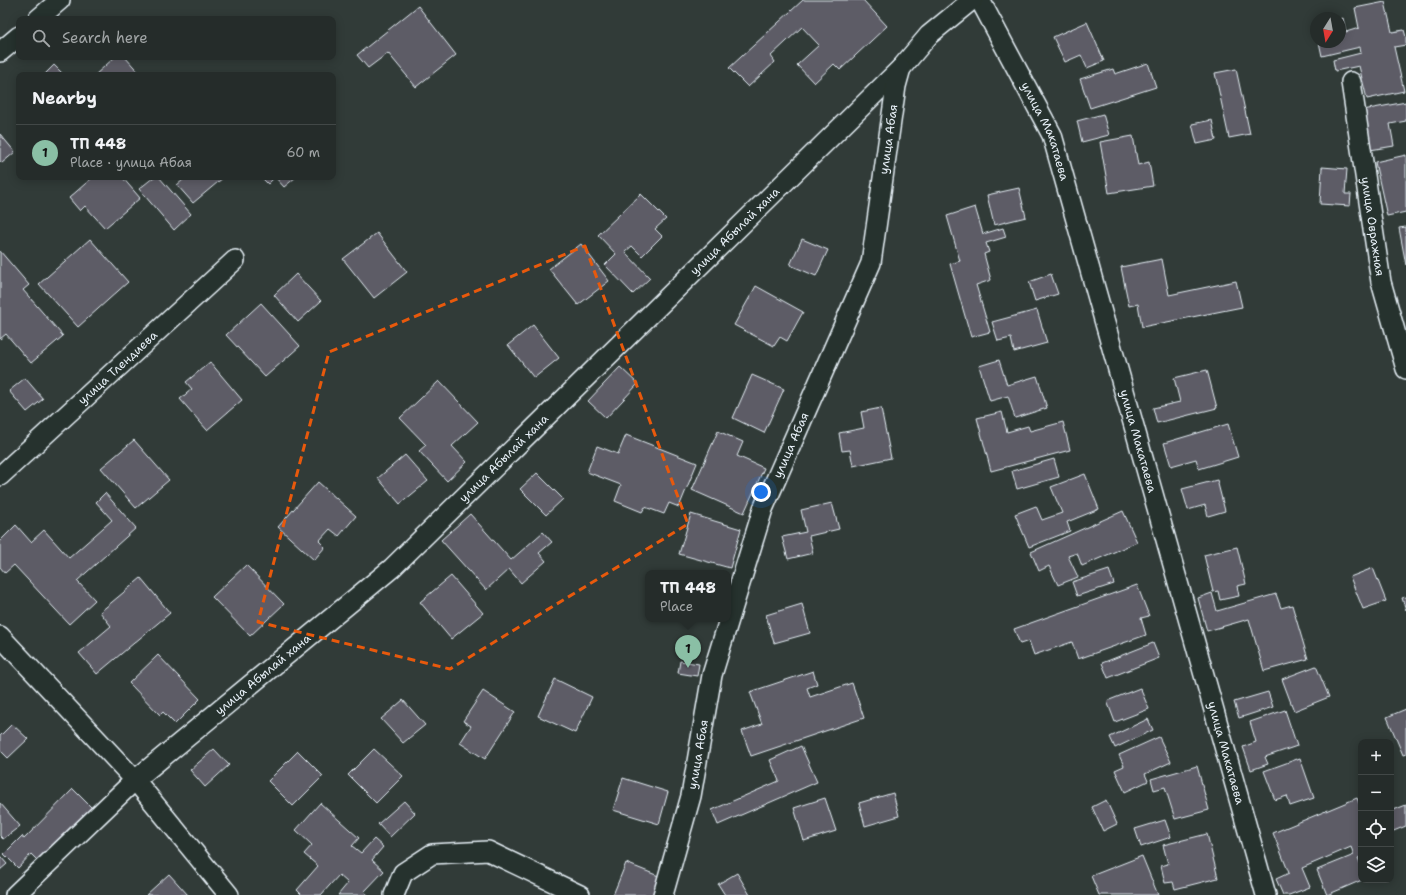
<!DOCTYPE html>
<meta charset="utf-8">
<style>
body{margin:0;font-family:"Shantell Sans",sans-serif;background:#313836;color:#f1f3f6}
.controls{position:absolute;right:12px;bottom:12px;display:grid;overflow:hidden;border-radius:8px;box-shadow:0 2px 10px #0003}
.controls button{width:36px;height:36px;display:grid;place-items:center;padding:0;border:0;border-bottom:1px solid #424847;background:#252c2a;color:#f1f3f6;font:20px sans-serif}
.compass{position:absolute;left:1310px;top:12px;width:36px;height:36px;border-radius:50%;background:#252c2a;box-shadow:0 2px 10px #0003;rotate:191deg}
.you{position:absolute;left:761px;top:492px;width:14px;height:14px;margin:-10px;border:3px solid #fff;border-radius:50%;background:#1a73e8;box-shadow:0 0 0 6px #1a73e833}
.badge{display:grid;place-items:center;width:26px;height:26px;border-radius:50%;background:#8abfa5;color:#111;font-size:13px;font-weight:700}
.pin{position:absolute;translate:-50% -33px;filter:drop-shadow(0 1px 2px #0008)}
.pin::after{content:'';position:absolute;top:21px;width:14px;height:12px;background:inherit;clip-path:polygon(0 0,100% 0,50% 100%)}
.popup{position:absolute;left:645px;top:570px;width:86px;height:52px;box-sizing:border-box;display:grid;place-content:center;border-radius:8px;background:#252c2a;filter:drop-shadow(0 1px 3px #0005);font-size:13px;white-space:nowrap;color:#a3a7a8}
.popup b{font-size:15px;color:#f1f3f6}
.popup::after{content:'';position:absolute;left:50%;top:100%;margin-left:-8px;border:8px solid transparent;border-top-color:#252c2a}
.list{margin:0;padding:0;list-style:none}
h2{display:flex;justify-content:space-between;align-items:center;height:52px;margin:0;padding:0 16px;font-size:17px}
h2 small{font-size:13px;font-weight:400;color:#a3a7a8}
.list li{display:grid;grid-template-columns:26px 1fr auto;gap:12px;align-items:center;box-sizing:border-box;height:56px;padding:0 16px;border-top:1px solid #424847}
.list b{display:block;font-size:15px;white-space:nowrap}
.list p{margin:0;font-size:13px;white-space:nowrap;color:#a3a7a8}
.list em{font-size:13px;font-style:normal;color:#a3a7a8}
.icon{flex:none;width:22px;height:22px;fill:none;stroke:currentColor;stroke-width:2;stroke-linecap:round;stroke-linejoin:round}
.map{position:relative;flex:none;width:1406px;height:895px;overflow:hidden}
.search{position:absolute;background:#252c2a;box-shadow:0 2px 10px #0003;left:16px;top:16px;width:320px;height:44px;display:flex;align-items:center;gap:10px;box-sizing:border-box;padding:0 14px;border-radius:8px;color:#a3a7a8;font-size:15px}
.panel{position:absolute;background:#252c2a;box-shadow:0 2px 10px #0003;left:16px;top:72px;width:320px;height:108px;border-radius:8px}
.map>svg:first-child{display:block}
</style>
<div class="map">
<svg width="1406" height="895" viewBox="0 0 1406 895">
<rect width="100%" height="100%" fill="#313b38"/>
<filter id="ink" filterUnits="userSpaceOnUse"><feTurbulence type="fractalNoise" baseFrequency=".025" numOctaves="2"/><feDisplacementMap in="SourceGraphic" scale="8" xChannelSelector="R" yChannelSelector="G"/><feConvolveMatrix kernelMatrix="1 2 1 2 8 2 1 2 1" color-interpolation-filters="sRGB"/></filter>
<g filter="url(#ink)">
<g fill="#5d5b66" stroke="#e8f1f8">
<path d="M803 0H863L887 26 840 70 834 64 814 83 797 65 819 45 802 27 771 56 775 62 748 87 729 68Z"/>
<path d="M1385 2 1392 32 1404 30 1406 37V45L1394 47 1404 91 1367 99 1359 66 1335 71 1333 60 1361 53 1360 47 1322 56 1319 42H1340V19L1343 18 1346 32 1359 28 1355 8Z"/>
<path d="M418 6 456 55 416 87 388 53 368 68 357 55Z"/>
<path d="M1087 22 1104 61 1087 68 1081 55 1065 62 1053 37Z"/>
<path d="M115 57H125L141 75H95Z"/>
<path d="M1148 63 1156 87 1090 108 1080 79 1113 69 1115 74Z"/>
<path d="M54 65 64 75H44Z"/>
<path d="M1236 69 1250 134 1229 138 1215 73Z"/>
<path d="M1406 102V121L1390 124 1394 146 1370 150 1363 110Z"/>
<path d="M1103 114 1109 135 1082 142 1077 121Z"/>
<path d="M1212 120 1216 140 1197 144 1192 124Z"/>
<path d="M0 134 15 152 2 163 0 161Z"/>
<path d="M1133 136 1138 165 1149 162 1153 186 1109 193 1100 142Z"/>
<path d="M1406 155V212L1387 216 1375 162Z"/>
<path d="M1322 167 1347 169 1345 194H1351L1350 206 1320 204Z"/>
<path d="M93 177H122L140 198 105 228 85 206 80 211 69 198Z"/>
<path d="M154 177H159L191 214 174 230 139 189Z"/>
<path d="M181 177H224L193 203 177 185 183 180Z"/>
<path d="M261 177H296L284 187 275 177 268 184Z"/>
<path d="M1019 188 1026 217 994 225 987 195Z"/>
<path d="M641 194 666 219 655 229 662 236 642 256 632 246 625 252 650 278 633 294 605 265 616 254 598 235Z"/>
<path d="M975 207 983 234 1003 228 1006 237 986 243 989 252 984 254 991 280 976 285 990 332 971 337 950 264 960 261 947 216Z"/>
<path d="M1406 227V265L1399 228Z"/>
<path d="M377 233 407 272 374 298 343 259Z"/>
<path d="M90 239 128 282 78 327 39 284Z"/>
<path d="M802 239 828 250 816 276 790 265Z"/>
<path d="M581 244 609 281 578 305 549 269Z"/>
<path d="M0 251 29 285 23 290 63 336 31 363 6 334 0 339Z"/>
<path d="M1162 259 1169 295 1236 281 1242 307 1142 327 1138 304 1129 306 1121 267Z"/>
<path d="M296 274 321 301 298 322 274 295Z"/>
<path d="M1051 274 1058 294 1035 301 1029 282Z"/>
<path d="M756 286 803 312 787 341 780 337 774 346 734 325Z"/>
<path d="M261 303 300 346 265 377 226 335Z"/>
<path d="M1037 310 1047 343 1014 352 1011 338 998 341 992 322Z"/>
<path d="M533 325 559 358 534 378 508 345Z"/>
<path d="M999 360 1007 385 1037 376 1047 408 1015 418 1008 396 990 401 979 366Z"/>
<path d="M210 362 242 400 207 430 180 399 192 389 186 382Z"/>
<path d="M620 367 638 384 606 418 588 401Z"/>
<path d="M1207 370 1217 408 1157 423 1153 408 1180 402 1174 378Z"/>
<path d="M752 375 784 389 764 433 733 418Z"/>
<path d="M25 378 43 399 27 412 9 391Z"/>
<path d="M439 381 478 422 452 446 467 462 447 481 419 451 426 445 400 418Z"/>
<path d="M881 408 891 458 853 466 850 450 842 451 839 433 864 428 861 412Z"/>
<path d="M1002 412 1007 432 1028 426 1030 431 1063 422 1070 450 991 471 977 418Z"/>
<path d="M1228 424 1238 457 1199 469 1196 459 1171 466 1164 443Z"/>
<path d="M718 431 743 442 737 456 764 468 744 513 692 490Z"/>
<path d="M626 435 697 463 679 507 669 503 664 514 645 507 642 512 615 501 621 485 587 472 597 446 618 454Z"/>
<path d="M134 440 169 480 136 508 101 468Z"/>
<path d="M405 455 428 481 400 504 378 478Z"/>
<path d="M1054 459 1059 477 1017 489 1012 471Z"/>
<path d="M537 473 563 499 546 515 520 489Z"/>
<path d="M1085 474 1099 509 1067 522 1070 531 1029 547 1015 514 1036 506 1042 520 1062 513 1051 487Z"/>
<path d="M1217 480 1225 511 1208 516 1205 505 1188 510 1182 489Z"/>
<path d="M318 482 356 516 339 536 330 529 319 541 325 547 314 560 278 527Z"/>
<path d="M105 493 136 528 77 581 95 600 69 624 14 565 5 573 0 567V541L16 525 31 542 44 530 69 558 112 520 96 502Z"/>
<path d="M832 503 839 529 809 536 813 553 788 559 782 537 806 532 801 510Z"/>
<path d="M1123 511 1137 542 1082 566 1077 553 1068 556 1078 577 1058 585 1049 566 1039 571 1031 552Z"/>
<path d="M470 514 511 560 543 532 552 542 539 553 546 561 521 583 509 569 486 590 441 540Z"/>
<path d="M691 514 741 529 730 568 679 554Z"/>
<path d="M1237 547 1246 584 1237 586 1239 596 1220 600 1218 591 1213 592 1204 555Z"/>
<path d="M246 565 284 604 250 636 212 597Z"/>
<path d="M1373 568 1386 601 1363 609 1350 577Z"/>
<path d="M1109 570 1114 584 1077 596 1072 582Z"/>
<path d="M451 576 483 613 451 639 420 602Z"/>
<path d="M141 578 170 613 97 674 79 653 111 626 100 612Z"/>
<path d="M1137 585 1149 616 1141 618 1146 635 1078 659 1072 642 1034 655 1029 641 1020 644 1014 629Z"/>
<path d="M1212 593 1217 611 1276 594 1281 608 1292 605 1308 659 1264 671 1249 619 1207 631 1198 598Z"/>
<path d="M1406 597V610L1402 598Z"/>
<path d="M802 604 810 633 774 643 766 615Z"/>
<path d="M1153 643 1159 658 1108 678 1102 663Z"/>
<path d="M158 655 200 699 175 724 163 712 160 715 129 683Z"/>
<path d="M680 661 699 664 697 676 678 673Z"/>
<path d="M1316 666 1329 697 1294 711 1282 679Z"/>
<path d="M813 671 817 684 807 688 810 697 852 683 864 718 751 756 742 731 762 724 750 692Z"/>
<path d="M555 679 592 697 575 733 538 716Z"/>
<path d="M1140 688 1149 709 1115 722 1107 701Z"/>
<path d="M483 691 515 712 485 759 460 743 471 726 463 721Z"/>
<path d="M1268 692 1273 707 1239 718 1234 702Z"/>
<path d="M403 700 425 725 403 743 381 719Z"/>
<path d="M1406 709V754L1403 755 1387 717Z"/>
<path d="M1285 710 1297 746 1265 757 1268 764 1251 770 1243 747 1256 742 1250 722Z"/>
<path d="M1148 719 1153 730 1115 748 1110 737Z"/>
<path d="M12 724 28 739 8 758 0 750V736Z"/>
<path d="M1159 737 1171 762 1145 774 1148 781 1125 792 1115 770 1124 766 1119 755Z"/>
<path d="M801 746 817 782 718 825 712 810 779 781 770 760Z"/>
<path d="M214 749 229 765 205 787 190 770Z"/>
<path d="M374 749 403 776 376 803 348 775Z"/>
<path d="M298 751 323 776 293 806 268 781Z"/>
<path d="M1300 758 1314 798 1290 806 1287 796 1275 800 1264 771Z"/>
<path d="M1197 766 1209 810 1175 819 1165 787 1154 790 1151 779Z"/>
<path d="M623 778 668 792 659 824 613 810Z"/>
<path d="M73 789 92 808 39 862 31 854 18 868 4 854 22 836 24 839Z"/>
<path d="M893 793 899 816 865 826 859 803Z"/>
<path d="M825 798 836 831 804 841 794 808Z"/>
<path d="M1357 798 1361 808V857L1358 858 1361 865 1362 880 1327 895 1317 870 1354 855 1351 847 1302 868 1310 887 1289 895H1283L1276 879 1289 873 1273 833Z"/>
<path d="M1106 800 1117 824 1103 831 1092 807Z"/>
<path d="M404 801 415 813 390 837 378 824Z"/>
<path d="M0 803 20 826 3 839 0 836Z"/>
<path d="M320 803 359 838 352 846 361 853 374 839 383 847 372 860 384 871 364 892 368 895H338L348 883 339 875 321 895H302L297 890 318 866 304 854 312 845 296 830Z"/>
<path d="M1406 805V826L1391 832V811Z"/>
<path d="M1165 820 1171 837 1141 847 1135 829Z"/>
<path d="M1207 834 1218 878 1175 889 1173 882 1165 883 1161 866 1168 864 1163 845Z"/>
<path d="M0 856 7 864 0 870Z"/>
<path d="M1142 856 1158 895H1099L1091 876Z"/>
<path d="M626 863 661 877 654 895H613Z"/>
<path d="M737 873 750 895H725L718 884Z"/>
<path d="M169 874 188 895H146Z"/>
</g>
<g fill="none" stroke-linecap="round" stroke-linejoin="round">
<g stroke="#e8f1f8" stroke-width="22">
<g id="street">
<path id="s1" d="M980 0 1052 135 1266 895"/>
<path d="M38 19 60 0"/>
<path d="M0 52 19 36"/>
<path id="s2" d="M1351 82 1381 282 1406 369"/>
<path id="s3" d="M0 476 235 260"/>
<path d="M0 636 135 780 229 895"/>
<path id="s4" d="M15 895 135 780 392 568 902 67 929 35 972 0"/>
<path d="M394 895 403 873 432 854 488 851 580 895"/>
<path id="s5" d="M663 895 691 796 712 675 763 509 871 263 896 86 901 68"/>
</g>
</g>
<use href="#street" stroke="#26332d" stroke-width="19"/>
</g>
</g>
<path fill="none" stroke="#e8590c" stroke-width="3" stroke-dasharray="8 5" stroke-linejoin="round" d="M585 246 688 524 450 669 258 622 329 352Z"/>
<g text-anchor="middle" stroke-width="3" stroke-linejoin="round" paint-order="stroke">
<g font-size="12" fill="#e8f1f8" stroke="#26332d">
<text dy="4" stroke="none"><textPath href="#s1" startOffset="147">улица Макатаева</textPath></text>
<text dy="4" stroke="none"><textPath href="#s5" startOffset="793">улица Абая</textPath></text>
<text dy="4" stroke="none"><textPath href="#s2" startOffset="146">улица Овражная</textPath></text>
<text dy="4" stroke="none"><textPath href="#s4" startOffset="980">улица Абылай хана</textPath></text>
<text dy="4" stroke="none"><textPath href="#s3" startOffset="160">улица Тлендиева</textPath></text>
<text dy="4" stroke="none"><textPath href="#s1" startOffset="471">улица Макатаева</textPath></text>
<text dy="4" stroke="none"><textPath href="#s5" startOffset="469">улица Абая</textPath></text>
<text dy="4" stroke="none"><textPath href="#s4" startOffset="656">улица Абылай хана</textPath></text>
<text dy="4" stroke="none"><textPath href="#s4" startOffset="332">улица Абылай хана</textPath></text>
<text dy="4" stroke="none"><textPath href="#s1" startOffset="795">улица Макатаева</textPath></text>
<text dy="4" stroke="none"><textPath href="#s5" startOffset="145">улица Абая</textPath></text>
</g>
</g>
</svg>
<div class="controls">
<button>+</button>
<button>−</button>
<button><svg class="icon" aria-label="locate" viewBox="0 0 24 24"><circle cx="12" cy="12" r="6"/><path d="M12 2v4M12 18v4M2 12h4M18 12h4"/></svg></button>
<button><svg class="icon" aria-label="layers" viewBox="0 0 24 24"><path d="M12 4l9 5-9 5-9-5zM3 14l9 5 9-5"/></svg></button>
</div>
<svg class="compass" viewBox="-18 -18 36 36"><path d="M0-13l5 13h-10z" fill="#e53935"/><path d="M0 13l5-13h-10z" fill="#a3a7a8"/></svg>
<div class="you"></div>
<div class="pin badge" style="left:688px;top:668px">1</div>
<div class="popup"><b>ТП 448</b>Place</div>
<div class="search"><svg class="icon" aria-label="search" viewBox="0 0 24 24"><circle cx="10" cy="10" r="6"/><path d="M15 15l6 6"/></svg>Search here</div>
<section class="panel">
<h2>Nearby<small></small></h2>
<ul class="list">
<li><span class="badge">1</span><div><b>ТП 448</b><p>Place · улица Абая</p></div><em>60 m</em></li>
</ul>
</section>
</div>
